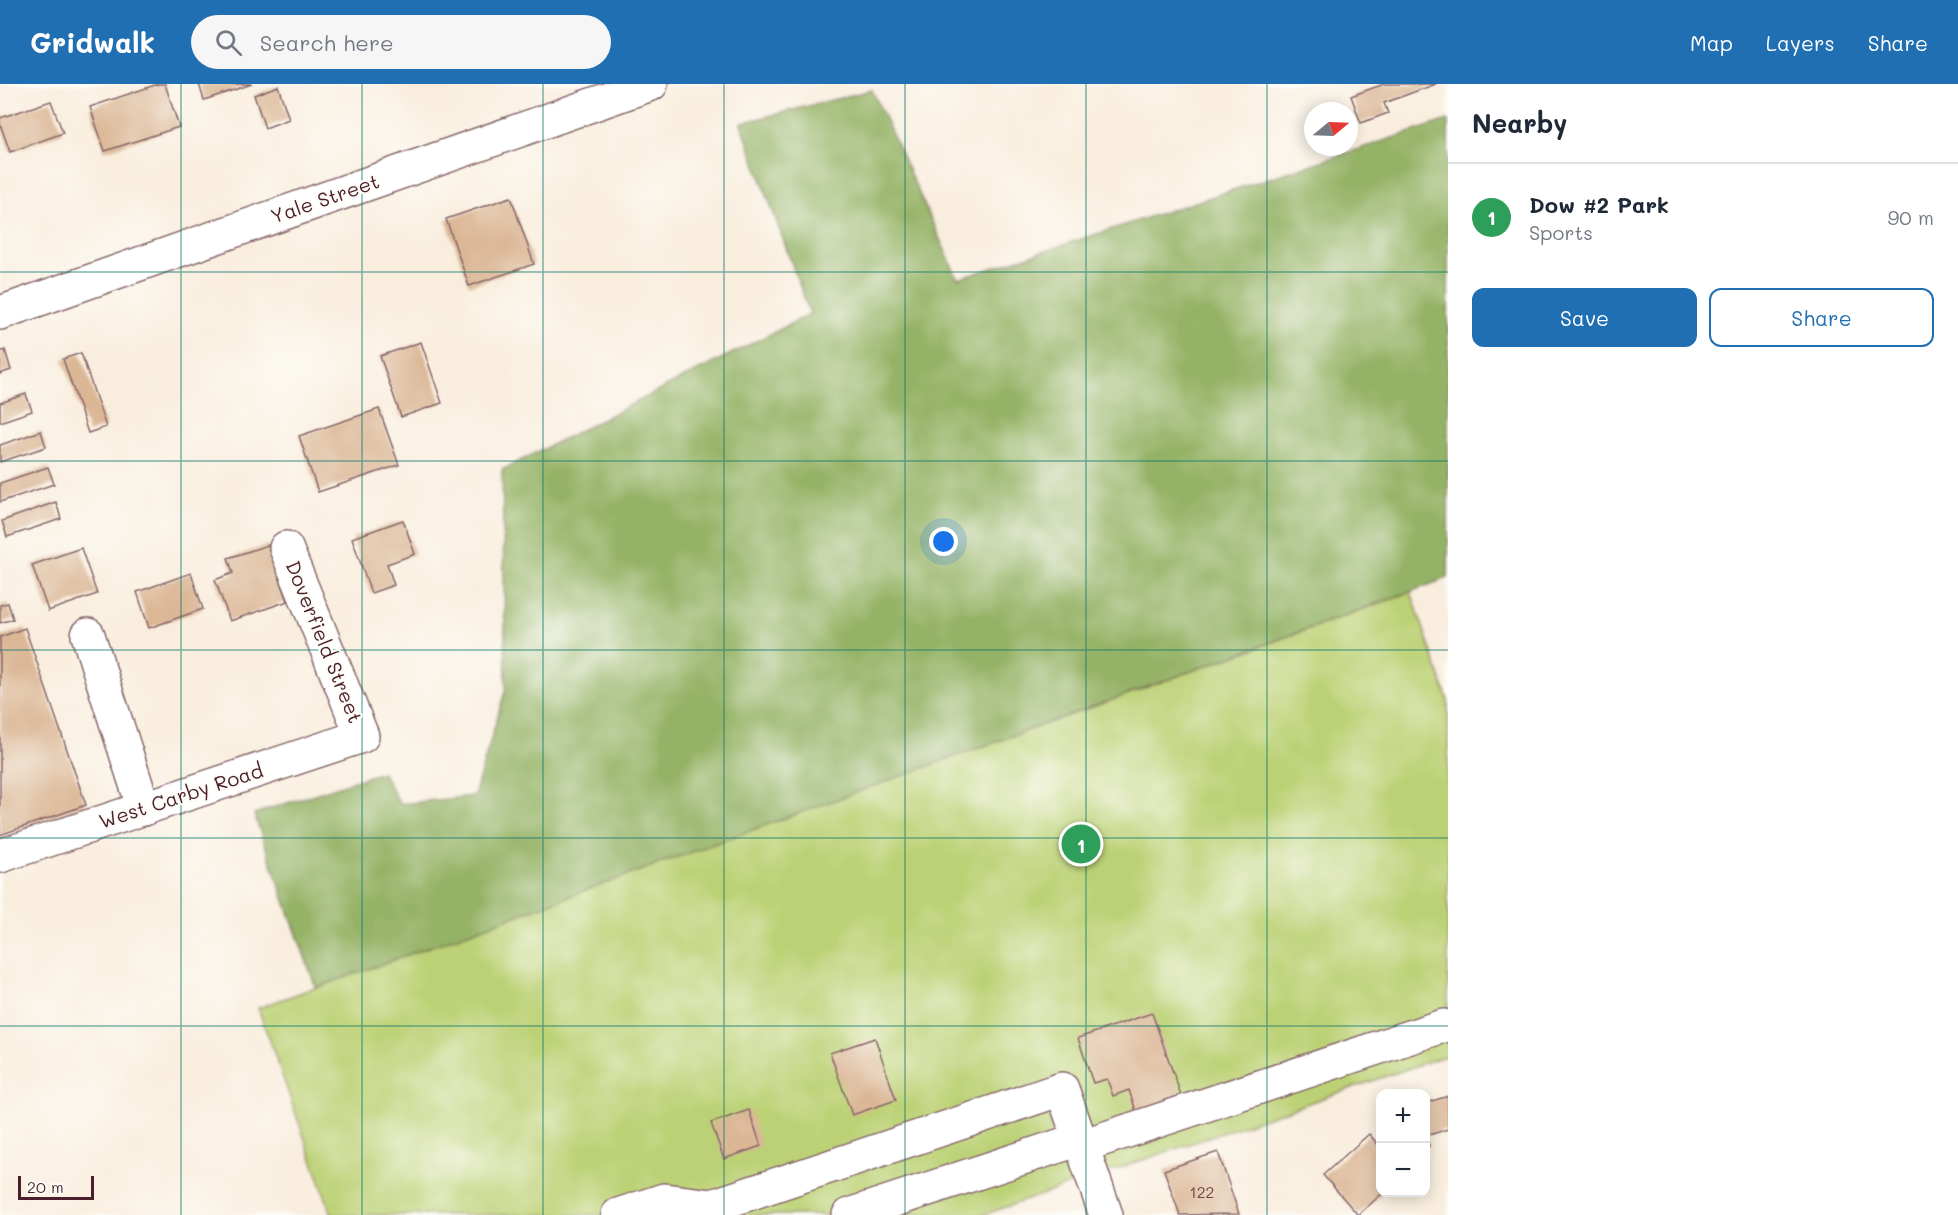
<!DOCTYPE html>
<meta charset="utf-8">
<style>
body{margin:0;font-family:Mali,sans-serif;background:#f6f6f7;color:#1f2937}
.controls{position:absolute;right:18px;bottom:18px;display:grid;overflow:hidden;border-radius:12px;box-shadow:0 3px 15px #0003}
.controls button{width:54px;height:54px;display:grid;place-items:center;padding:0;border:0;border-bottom:2px solid #e0e1e3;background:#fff;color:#1f2937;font:30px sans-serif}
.compass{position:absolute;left:1304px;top:18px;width:54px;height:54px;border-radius:50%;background:#fff;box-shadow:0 3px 15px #0003;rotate:71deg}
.scale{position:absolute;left:18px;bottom:15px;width:76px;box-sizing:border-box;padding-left:6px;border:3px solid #4a1f2b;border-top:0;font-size:16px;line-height:21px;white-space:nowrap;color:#4a1f2b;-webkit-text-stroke:4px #fdfcf7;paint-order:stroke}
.you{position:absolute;left:944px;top:458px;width:21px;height:21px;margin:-15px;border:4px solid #fff;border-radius:50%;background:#1a73e8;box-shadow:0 0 0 9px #1a73e833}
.badge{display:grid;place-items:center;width:39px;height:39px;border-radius:50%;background:#1f6fb2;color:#fff;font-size:20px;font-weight:700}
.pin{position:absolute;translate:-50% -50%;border:3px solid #fff;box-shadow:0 2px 6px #0006}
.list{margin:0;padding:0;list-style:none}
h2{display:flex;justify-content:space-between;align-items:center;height:78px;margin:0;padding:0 24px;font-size:26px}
h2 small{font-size:20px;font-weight:400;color:#747a83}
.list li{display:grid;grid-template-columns:39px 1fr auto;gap:18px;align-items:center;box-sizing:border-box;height:108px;padding:0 24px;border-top:2px solid #e0e1e3}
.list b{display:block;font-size:22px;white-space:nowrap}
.list p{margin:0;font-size:20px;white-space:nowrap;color:#747a83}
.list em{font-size:20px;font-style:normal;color:#747a83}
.actions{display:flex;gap:12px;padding:18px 24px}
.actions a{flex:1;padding:14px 0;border:2px solid #1f6fb2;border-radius:12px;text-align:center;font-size:21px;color:#1f6fb2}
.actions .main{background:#1f6fb2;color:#fff}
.icon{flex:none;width:33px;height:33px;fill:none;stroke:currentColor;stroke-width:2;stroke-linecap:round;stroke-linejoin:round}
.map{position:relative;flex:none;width:1448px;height:1131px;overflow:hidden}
header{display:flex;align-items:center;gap:36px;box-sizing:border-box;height:84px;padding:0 30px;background:#1f6fb2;color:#fff}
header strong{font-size:28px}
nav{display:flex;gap:33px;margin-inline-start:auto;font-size:21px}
.search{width:420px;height:54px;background:#f6f6f7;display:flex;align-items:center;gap:15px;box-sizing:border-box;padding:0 21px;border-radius:33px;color:#747a83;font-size:22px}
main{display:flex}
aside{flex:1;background:#fff}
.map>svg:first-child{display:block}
</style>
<header>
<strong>Gridwalk</strong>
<div class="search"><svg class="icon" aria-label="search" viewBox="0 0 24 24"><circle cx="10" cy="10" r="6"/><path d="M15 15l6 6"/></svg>Search here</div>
<nav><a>Map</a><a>Layers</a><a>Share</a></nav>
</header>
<main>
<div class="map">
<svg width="1448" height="1131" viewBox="0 0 1448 1131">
<rect width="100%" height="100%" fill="#fdfcf7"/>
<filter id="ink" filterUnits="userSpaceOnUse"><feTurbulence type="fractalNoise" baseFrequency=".0167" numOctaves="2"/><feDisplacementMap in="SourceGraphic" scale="12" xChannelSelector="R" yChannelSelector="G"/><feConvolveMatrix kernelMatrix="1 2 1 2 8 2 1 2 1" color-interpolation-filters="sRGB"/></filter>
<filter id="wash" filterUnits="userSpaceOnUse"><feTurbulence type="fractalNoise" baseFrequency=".008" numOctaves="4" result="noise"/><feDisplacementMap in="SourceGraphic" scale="24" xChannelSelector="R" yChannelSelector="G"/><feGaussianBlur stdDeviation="1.35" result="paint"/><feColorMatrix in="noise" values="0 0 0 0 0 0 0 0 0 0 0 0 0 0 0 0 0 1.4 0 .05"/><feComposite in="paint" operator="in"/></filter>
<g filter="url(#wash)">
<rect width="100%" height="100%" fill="#f9eede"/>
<path fill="#bcd175" stroke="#837850" stroke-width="1.5" d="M1411 508 1448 616V971L983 1131H332L258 924Z"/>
<path fill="#95b366" stroke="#706948" stroke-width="1.5" d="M872 6 958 195 1448 36V494L316 904 254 730 382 688 400 720 474 712 506 604 502 386 810 230 741 39Z"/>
<g id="blocks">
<g fill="#dbb796">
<path d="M158 0H165L179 43 105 67 90 23Z"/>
<path d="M199 0H252L204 16Z"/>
<path d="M1384 0H1436L1384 19 1388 29 1361 39 1351 12Z"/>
<path d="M278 2 289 35 265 44 254 11Z"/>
<path d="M51 17 63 49 10 68 0 40V34Z"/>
<path d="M511 113 534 180 469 202 446 135Z"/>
<path d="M421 258 442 319 401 333 380 272Z"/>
<path d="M5 266 11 286 0 290V268Z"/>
<path d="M81 269 106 343 88 349 63 275Z"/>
<path d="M26 310 32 327 0 338V319Z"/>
<path d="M379 325 399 381 318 408 299 352Z"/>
<path d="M41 347 46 363 0 378V361Z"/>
<path d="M48 383 54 400 0 418V399Z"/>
<path d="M56 418 61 435 7 453 2 437Z"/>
<path d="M403 436 415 470 387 480 394 501 371 509 352 454Z"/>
<path d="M268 461 288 517 230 537 215 496 233 489 228 474Z"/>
<path d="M81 464 97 510 48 527 32 481Z"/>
<path d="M191 489 203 525 149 544 137 508Z"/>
<path d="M8 519 13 535 0 539V521Z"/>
<path d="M25 544 86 721 0 751V553Z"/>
<path d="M1152 929 1181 1011 1136 1027 1129 1006 1113 1012 1107 995 1093 999 1078 954Z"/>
<path d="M875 954 896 1016 852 1031 830 969Z"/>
<path d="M1448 1012V1045L1426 1052 1429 1062 1426 1063V1019Z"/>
<path d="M749 1026 761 1062 724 1075 711 1039Z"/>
<path d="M1369 1050 1380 1063V1108H1384L1358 1131 1323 1091Z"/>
<path d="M1218 1068 1239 1130 1180 1131 1164 1086Z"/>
</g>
</g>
</g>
<g filter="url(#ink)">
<use href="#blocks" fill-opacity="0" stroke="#87676a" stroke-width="1.5"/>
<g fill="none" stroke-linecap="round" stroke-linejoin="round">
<g stroke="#87676a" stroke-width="36">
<g id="minor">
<path d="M0 229 651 0"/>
<path d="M88 551 144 725"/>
<path d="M0 772 362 652 286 464"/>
<path d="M1082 1062 1443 942"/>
<path d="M618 1131 664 1116 712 1122 1062 1005 1106 1131"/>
<path d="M849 1131 1080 1055"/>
</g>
</g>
<use href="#minor" stroke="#fff" stroke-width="33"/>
</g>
</g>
<path fill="none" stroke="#0f766e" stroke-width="1.5" stroke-opacity="0.55" d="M181 0V1131M362 0V1131M543 0V1131M724 0V1131M905 0V1131M1086 0V1131M1267 0V1131M0 188H1448M0 377H1448M0 566H1448M0 754H1448M0 942H1448"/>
<g text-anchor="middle" stroke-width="4.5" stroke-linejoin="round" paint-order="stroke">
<g font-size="16" fill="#6e4546">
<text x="1202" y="1114">122</text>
</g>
<g font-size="20" fill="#4a1f2b" stroke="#fdfcf7">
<text transform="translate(325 115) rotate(-19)" y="7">Yale Street</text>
<text transform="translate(324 558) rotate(68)" y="7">Doverfield Street</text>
<text transform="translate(181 712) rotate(-18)" y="7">West Carby Road</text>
</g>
</g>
</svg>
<div class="controls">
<button>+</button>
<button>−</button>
</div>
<svg class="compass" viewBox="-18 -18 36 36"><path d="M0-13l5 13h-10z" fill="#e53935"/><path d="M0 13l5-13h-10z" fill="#747a83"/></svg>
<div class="scale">20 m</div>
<div class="you"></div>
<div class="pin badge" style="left:1081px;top:760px;background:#2e9e5b">1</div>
</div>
<aside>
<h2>Nearby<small></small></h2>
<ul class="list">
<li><span class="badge" style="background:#2e9e5b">1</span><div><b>Dow #2 Park</b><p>Sports</p></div><em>90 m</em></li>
</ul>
<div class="actions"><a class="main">Save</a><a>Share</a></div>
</aside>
</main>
